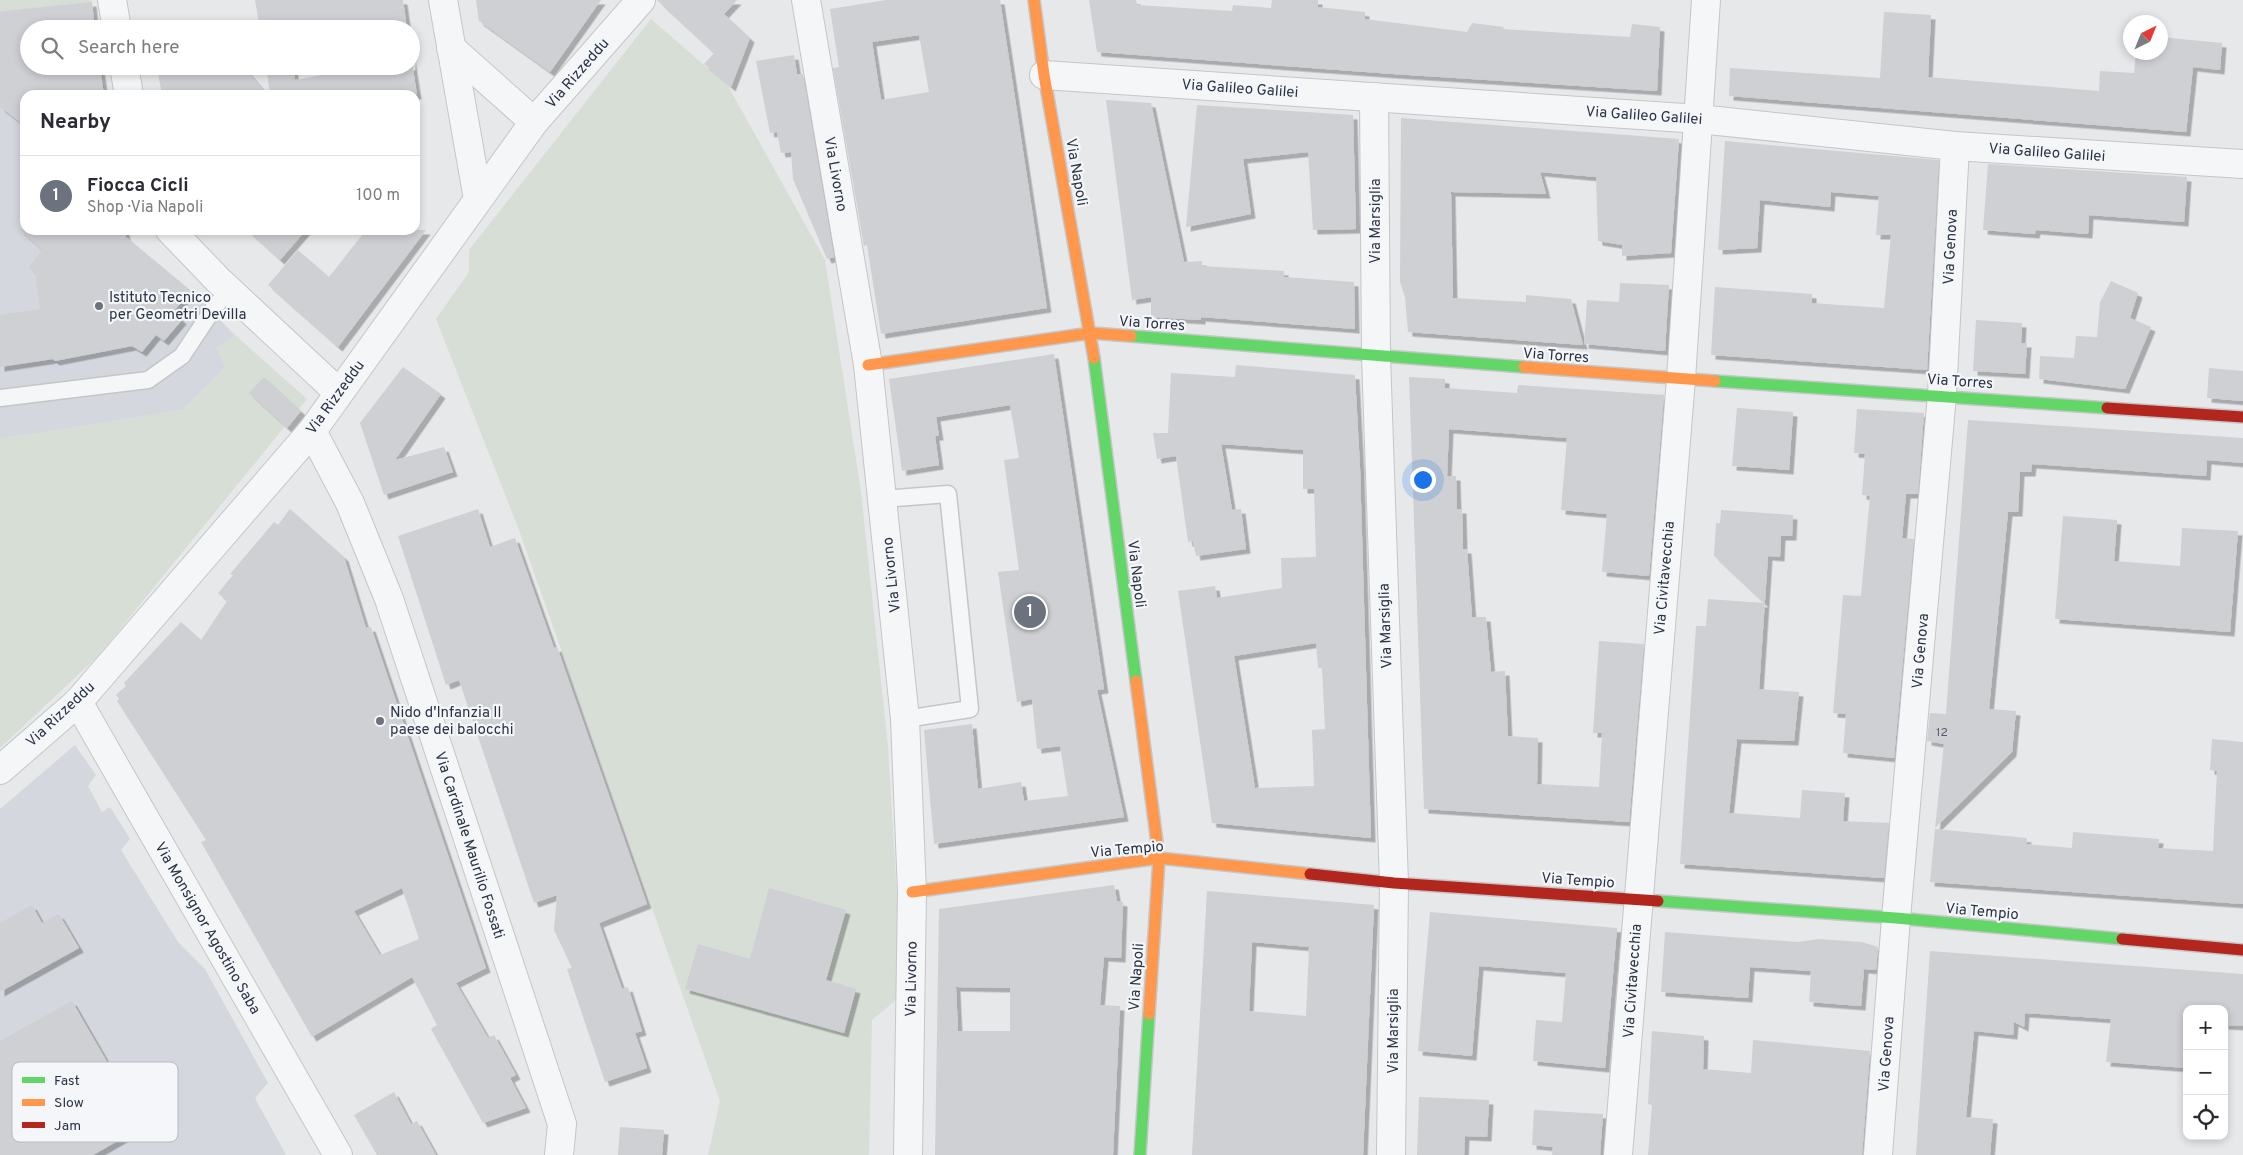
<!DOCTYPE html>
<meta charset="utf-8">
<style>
body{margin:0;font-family:Overpass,sans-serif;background:#f2f2f3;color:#2b2b33}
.controls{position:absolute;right:15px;bottom:15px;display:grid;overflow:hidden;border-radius:10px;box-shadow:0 2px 8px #0003}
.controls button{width:45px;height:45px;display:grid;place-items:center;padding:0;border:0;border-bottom:1px solid #e1e1e2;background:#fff;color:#2b2b33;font:25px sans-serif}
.compass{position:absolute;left:2123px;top:15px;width:45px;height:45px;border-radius:50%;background:#fff;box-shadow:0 2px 8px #0003;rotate:43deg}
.you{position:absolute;left:1422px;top:479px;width:18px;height:18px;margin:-12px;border:4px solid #fff;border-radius:50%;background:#1a73e8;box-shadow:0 0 0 8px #1a73e833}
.badge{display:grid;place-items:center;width:32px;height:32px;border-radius:50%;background:#6c737f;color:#fff;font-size:16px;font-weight:700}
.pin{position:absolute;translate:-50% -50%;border:2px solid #fff;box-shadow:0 1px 5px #0006}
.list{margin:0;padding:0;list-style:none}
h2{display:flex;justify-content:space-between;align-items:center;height:65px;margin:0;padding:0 20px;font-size:21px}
h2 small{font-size:16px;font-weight:400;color:#7c7c81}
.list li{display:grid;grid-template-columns:32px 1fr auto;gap:15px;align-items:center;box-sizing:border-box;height:80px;padding:0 20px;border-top:1px solid #e1e1e2}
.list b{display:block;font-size:19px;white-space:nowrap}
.list p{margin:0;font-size:16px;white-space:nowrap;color:#7c7c81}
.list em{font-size:16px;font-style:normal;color:#7c7c81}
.icon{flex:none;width:28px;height:28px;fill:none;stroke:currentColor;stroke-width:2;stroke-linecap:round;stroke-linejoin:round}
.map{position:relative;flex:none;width:2243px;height:1155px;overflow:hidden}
.search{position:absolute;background:#fff;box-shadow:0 2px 8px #0003;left:20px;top:20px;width:400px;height:55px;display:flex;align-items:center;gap:12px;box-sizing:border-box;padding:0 18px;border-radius:28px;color:#7c7c81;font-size:19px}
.panel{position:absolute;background:#fff;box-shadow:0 2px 8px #0003;left:20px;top:90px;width:400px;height:145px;border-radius:15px}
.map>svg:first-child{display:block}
</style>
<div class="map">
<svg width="2243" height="1155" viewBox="0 0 2243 1155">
<defs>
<filter id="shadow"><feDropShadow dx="4.5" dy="4.5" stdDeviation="0" flood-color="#0004"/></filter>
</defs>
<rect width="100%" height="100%" fill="#e6e8ea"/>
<g fill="#d4d7dd">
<path d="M0 0H91L96 29H29V66H101L105 95H25V230H125L126 237 191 291 235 335 217 348 225 367 183 410 0 439Z"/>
<path d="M75 745 96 775 88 786 102 812 110 807 130 839 121 850 178 942 205 969 268 1083 255 1098 286 1155H0V809Z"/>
</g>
<g fill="#d6ded6">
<path d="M0 0H91L92 2 0 11Z"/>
<path d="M651 19 728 86 825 260 861 492 888 747 903 994 872 1020 869 1155H708L720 1101 519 530 436 319 469 272V250Z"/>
<path d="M235 335 307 399 98 656 0 748V439L183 410 225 367 217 348Z"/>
</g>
<g fill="#ced0d3" fill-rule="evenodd" filter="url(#shadow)">
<path d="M255 0H403L407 29H260Z"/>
<path d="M476 0H601L550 72 479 21Z"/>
<path d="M657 0H737L724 14 750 38 731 87 704 64 714 53Z"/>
<path d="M886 0H1000L1047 308 881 334 867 245 864 246 833 68 839 67 830 9ZM919 35 929 92 881 100 872 42Z"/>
<path d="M1089 0H1136L1137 5 1232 11 1233 5 1271 8 1272 0H1318V7L1365 12V19L1467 32 1472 23 1504 27 1503 29 1630 37 1632 24 1660 27 1657 91 1393 74 1097 52Z"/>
<path d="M92 2 95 29H29V66H100L104 95H25V126L0 107V12Z"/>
<path d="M1884 12 1931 15 1928 77 2099 91 2100 71 2134 73 2136 52H2160V37L2222 43 2220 70 2193 67 2186 132 1729 96 1730 68 1880 78Z"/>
<path d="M794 55 797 74H803L834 257 827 259 793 179 791 152 781 153 777 132 770 133 756 61Z"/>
<path d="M411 56 417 95H270L266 66H293L295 80 344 71 343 66H411Z"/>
<path d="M167 66H244L267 95H162L158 73Z"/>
<path d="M1106 100 1151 103 1184 262 1202 261V266L1284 271V277L1354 282 1355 329 1201 317V320L1151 317V297L1132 300Z"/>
<path d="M1197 105 1353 115 1356 229 1313 230 1308 152 1243 159 1251 214 1186 227Z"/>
<path d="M1401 118 1679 139 1671 253 1622 256V245L1598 241 1596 177 1540 172 1546 194 1451 192 1453 298 1526 302V295L1571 299 1583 345 1408 332 1405 297 1400 282Z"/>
<path d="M1725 141 1939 160 1927 370 1711 355 1715 287 1812 294V303L1884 308 1891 235H1876L1879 196 1831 192 1830 207 1760 200 1757 248 1718 250Z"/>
<path d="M1988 164 2187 177 2184 222 2089 215 2088 234 2036 230 2035 234 1983 230Z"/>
<path d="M20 230H125L126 237 191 291 173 312 182 320 164 341 156 335 142 352 132 346 55 361 53 359 0 367V315L40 309 35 273 29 267 42 250Z"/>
<path d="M247 230H306L280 260Z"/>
<path d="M366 230H426L338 347 268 285 298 250 329 277Z"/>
<path d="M2111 281 2138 293 2130 318 2151 327 2125 389 2039 379 2040 356 2074 358 2076 336 2097 337 2100 302Z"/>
<path d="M1620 283 1669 285 1665 351 1584 344 1587 300 1619 302Z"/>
<path d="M1976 320 2022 323 2021 343H2027L2025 374 1973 371Z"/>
<path d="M1054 354 1104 689 1097 690 1124 817 934 844 924 730 972 724 978 789 1021 782 1024 801 1068 796 1060 746 1037 749 1032 699 1017 702 998 572 1019 570 1004 460 1019 458 1010 405 936 417 939 436H935L939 465 902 471 889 379Z"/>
<path d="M1236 365 1355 375 1360 468 1371 838 1212 823 1178 591 1215 586 1217 598 1282 588 1281 558 1316 557 1314 489H1303V450L1221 444 1232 510 1241 509 1246 549 1196 556 1193 541 1188 542 1176 456 1157 459 1153 433H1168L1171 373 1235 377ZM1316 643 1318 668H1322L1325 729 1312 730 1314 786 1255 788 1234 656Z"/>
<path d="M403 367 441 394 395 460 444 447 453 472 384 495 360 423Z"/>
<path d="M2209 368 2243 371V401L2207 398Z"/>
<path d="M264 377 301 411 287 428 249 393Z"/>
<path d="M1409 377 1445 379V388L1517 393 1518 385 1664 395 1649 576 1602 572 1607 514 1561 510 1567 438 1449 429 1447 476H1456L1457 509H1462L1463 549H1467L1472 617H1486L1491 672 1505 671 1508 736 1538 738 1537 784 1599 787 1602 733H1593L1599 641 1644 644 1629 822 1424 809Z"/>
<path d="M1737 408 1793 412 1789 470 1732 466Z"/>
<path d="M1857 409 1924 413 1918 494H1906L1902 538 1914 539 1894 758 1843 753 1846 714 1833 713 1843 595 1861 596 1870 496 1862 495 1865 454 1854 453Z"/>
<path d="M1968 420 2243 438V463L2207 460 2206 476 2032 464 2031 472H2020L2018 512H2008L1989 709 2016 711 2012 752 1935 828 1944 744 1927 741 1930 713 1946 714Z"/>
<path d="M290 509 344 557 366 628 371 627 486 968 456 983 488 1038 494 1035 516 1075 510 1078 526 1108 483 1123 431 1029 437 1025 412 977 312 1037 201 842 206 840 117 701 119 699 116 695 126 686 124 683 181 622 201 640 227 601 218 593 233 575 230 574 274 522 278 525ZM402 888 419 939 380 955 354 911Z"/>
<path d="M478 509 490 547 515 538 554 648 557 647 647 904 599 923 622 989 628 987 642 1031 635 1033 647 1068 605 1082 567 969 572 968 554 930 557 895 534 903 459 680 446 685 398 536Z"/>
<path d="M1721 510 1793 515 1792 536H1781L1780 557 1768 556 1759 689 1799 692 1794 741 1737 739 1729 813 1800 818 1802 790 1845 793 1843 821 1889 823 1884 878 1680 864 1696 626H1706L1708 599 1764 603 1714 556 1716 523H1720Z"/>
<path d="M2063 516 2117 520 2114 561 2180 566 2182 528 2238 531 2230 632 2055 619Z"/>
<path d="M2212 739 2243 742V904L1930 882 1935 829 2027 838 2026 844 2072 848 2073 832 2159 839 2158 848 2213 851 2217 771 2210 770Z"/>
<path d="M1114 885 1117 901 1123 902 1121 958 1104 957 1100 1005 1120 1006 1113 1155H935L939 909ZM956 987 1010 988V1031H958Z"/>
<path d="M769 888 846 910 826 980 856 989 844 1033 685 989 698 944 750 959Z"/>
<path d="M1207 891 1374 905 1363 1155H1192ZM1252 942 1309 947 1306 1016 1249 1011Z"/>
<path d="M32 905 42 923 59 914 79 948 0 992V923Z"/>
<path d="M1430 912 1617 928 1605 1068 1533 1061 1536 1020 1562 1022 1566 973 1479 966 1472 1056 1418 1051Z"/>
<path d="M1665 932 1798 942 1818 939 1862 942 1878 947 1876 970 1864 969 1861 1006 1809 1002 1811 971 1750 967 1748 998 1661 992Z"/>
<path d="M1930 951 2243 974V1026L2224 1025V1009H2187V1068L2106 1062 2111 1019 2025 1013 2024 1027 2014 1022 2013 1035 1974 1031 1966 1117 1993 1119 1990 1155H1916Z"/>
<path d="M72 1001 144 1126 93 1155H0V1041Z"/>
<path d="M1652 1031 1704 1036 1703 1069 1751 1073 1753 1040 1870 1051 1862 1155H1648L1652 1105 1648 1104Z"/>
<path d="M394 1092 411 1124 417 1121 436 1155H377L354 1115Z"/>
<path d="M1419 1097 1489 1100 1487 1137 1465 1136 1464 1155H1417Z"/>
<path d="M1534 1110 1603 1114 1600 1155H1552L1553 1147 1532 1145Z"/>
<path d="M620 1127 664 1130 662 1155H618Z"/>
</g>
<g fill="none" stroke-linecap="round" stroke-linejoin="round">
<g stroke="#c4c6c8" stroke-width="19">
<g id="lane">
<path d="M0 398 148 380 182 356 215 306 230 290"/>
<path d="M883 499 948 494 970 709 905 719"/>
</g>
</g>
<g stroke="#c4c6c8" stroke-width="30">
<g id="street">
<path d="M112 0 117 29"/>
<path d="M443 0 478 199"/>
<path d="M806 0 868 365 905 719 912 892 908 1155"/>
<path d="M451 48 534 122"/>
<path d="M124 66 129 95"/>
<path d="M1044 75 1699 119 1955 146 2243 164"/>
<path d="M1374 97 1376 356 1394 883 1391 1155"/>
<path d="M170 230 218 280 338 392"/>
<path d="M312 431 350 503 389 599 562 1124 559 1155"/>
<path d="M78 702 338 1155"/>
<path d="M0 770 78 702 312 431 534 122 641 0"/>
<path d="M1618 1155 1681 379 1706 0"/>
<path d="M1878 1155 1896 918 1942 395 1955 146"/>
</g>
</g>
<g stroke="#c4c6c8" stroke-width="14">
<g id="fast">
<path d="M1131 336 1524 367"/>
<path d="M1094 358 1136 681"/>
<path d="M1715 381 2107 408"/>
<path d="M1658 901 1896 918 2122 939"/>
<path d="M1140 1155 1149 1014"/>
</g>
</g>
<g stroke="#c4c6c8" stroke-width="14">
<g id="slow">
<path d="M1034 0 1044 75 1094 358"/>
<path d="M868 365 1091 333 1131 336"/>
<path d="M1524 367 1715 381"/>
<path d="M1136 681 1159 858 1149 1014"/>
<path d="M912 892 1159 858 1310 874"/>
</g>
</g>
<g stroke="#c4c6c8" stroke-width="14">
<g id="jam">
<path d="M2107 408 2243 417"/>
<path d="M1310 874 1394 883 1658 901"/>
<path d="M2122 939 2243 950"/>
</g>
</g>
<use href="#lane" stroke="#f5f6f7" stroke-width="16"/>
<use href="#street" stroke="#f5f6f7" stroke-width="28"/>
<use href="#fast" stroke="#63d668" stroke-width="11"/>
<use href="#slow" stroke="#ff974d" stroke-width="11"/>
<use href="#jam" stroke="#b3261e" stroke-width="11"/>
</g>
<g fill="#6c737f" stroke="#f4f6f9" stroke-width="2">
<circle cx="99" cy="306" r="5"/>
<circle cx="380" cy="721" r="5"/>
</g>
<g text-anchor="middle" stroke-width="4.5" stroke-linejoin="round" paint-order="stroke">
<g font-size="12" fill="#545c69">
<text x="1942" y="736">12</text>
</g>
<g font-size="15" fill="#2b3445" stroke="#f4f6f9">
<text transform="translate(577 73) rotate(-49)" y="5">Via Rizzeddu</text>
<text transform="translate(1240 88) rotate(4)" y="5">Via Galileo Galilei</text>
<text transform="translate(1644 115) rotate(4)" y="5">Via Galileo Galilei</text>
<text transform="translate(2047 152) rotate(4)" y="5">Via Galileo Galilei</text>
<text transform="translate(1077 172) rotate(80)" y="5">Via Napoli</text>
<text transform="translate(836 174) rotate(80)" y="5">Via Livorno</text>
<text transform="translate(1375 221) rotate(-90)" y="5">Via Marsiglia</text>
<text transform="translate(1950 247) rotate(-87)" y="5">Via Genova</text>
<text transform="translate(1152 323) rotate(4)" y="5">Via Torres</text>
<text transform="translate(1556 355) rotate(4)" y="5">Via Torres</text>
<text transform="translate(1960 381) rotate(4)" y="5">Via Torres</text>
<text transform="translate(335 397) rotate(-54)" y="5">Via Rizzeddu</text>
<text transform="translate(1137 574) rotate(83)" y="5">Via Napoli</text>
<text transform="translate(891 575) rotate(-96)" y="5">Via Livorno</text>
<text transform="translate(1664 578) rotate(-85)" y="5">Via Civitavecchia</text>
<text transform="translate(1385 626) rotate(-92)" y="5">Via Marsiglia</text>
<text transform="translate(1920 651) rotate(-85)" y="5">Via Genova</text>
<text transform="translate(60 714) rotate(-43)" y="5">Via Rizzeddu</text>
<text transform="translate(470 845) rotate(72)" y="5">Via Cardinale Maurilio Fossati</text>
<text transform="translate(1127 849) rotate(-5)" y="5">Via Tempio</text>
<text transform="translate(1578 880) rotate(4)" y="5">Via Tempio</text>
<text transform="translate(1982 911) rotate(5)" y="5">Via Tempio</text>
<text transform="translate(208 928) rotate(60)" y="5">Via Monsignor Agostino Saba</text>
<text transform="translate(1136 977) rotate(-86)" y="5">Via Napoli</text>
<text transform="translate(911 979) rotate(-89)" y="5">Via Livorno</text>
<text transform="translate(1632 981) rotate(-86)" y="5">Via Civitavecchia</text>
<text transform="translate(1393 1031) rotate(-90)" y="5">Via Marsiglia</text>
<text transform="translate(1886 1054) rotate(-86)" y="5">Via Genova</text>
</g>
<g font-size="15" fill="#2b3445" stroke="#f4f6f9" text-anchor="start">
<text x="109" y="302">Istituto Tecnico<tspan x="109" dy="17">per Geometri Devilla</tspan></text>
<text x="390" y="717">Nido d'Infanzia Il<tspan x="390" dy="17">paese dei balocchi</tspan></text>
</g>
</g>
<rect x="12" y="1062" width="166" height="80" rx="8" fill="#f4f6f9" stroke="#b8bcc3" stroke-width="1"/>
<rect x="22" y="1077" width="23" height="6" fill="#63d668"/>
<rect x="22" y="1099" width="23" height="7" fill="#ff974d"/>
<rect x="22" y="1122" width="23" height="6" fill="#b3261e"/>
<g font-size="14" fill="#2b3445">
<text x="54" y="1085">Fast</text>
<text x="54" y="1107">Slow</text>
<text x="54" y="1130">Jam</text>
</g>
</svg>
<div class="controls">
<button>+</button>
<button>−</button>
<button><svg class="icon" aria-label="locate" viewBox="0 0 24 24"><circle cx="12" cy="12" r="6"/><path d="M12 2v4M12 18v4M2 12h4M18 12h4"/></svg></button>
</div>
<svg class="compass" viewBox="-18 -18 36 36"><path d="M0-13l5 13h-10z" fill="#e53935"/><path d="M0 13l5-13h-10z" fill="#7c7c81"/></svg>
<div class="you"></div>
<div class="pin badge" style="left:1030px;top:612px">1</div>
<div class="search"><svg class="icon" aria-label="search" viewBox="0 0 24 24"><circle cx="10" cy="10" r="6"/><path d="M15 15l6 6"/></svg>Search here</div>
<section class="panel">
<h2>Nearby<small></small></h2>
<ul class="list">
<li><span class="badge">1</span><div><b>Fiocca Cicli</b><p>Shop · Via Napoli</p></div><em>100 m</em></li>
</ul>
</section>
</div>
